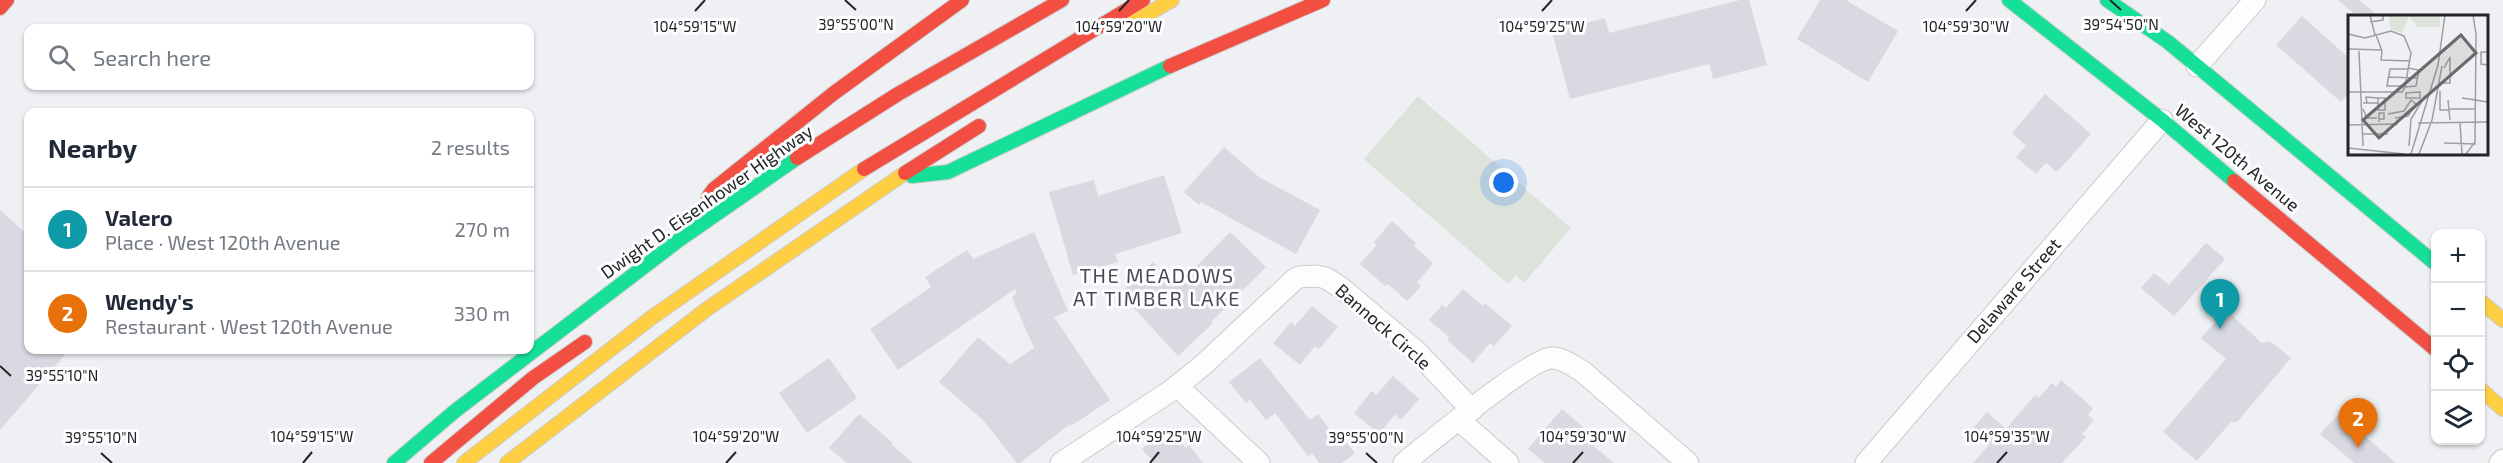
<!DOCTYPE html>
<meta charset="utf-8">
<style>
body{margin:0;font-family:"Exo 2",sans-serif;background:#f6f6f7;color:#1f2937}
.controls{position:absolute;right:18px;bottom:18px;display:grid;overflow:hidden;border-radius:12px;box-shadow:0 2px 4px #0004}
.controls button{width:54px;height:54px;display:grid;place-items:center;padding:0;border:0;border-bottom:2px solid #e0e1e3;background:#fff;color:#1f2937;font:30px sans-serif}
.you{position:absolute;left:1504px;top:183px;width:21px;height:21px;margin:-15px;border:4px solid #fff;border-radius:50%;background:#1a73e8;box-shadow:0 0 0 9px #1a73e833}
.badge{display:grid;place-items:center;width:39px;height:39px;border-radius:50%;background:#6b6b6e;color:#fff;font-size:20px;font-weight:700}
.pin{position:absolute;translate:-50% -50px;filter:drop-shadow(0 2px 3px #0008)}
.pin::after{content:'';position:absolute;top:32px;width:21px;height:18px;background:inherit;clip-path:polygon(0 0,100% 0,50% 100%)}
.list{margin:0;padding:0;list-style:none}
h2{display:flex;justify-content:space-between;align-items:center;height:78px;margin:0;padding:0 24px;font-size:26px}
h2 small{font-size:20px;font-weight:400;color:#747a83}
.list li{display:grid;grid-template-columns:39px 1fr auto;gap:18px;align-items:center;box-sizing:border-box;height:84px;padding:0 24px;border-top:2px solid #e0e1e3}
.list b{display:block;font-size:22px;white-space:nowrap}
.list p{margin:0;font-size:20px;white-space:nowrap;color:#747a83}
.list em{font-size:20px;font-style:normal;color:#747a83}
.icon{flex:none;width:33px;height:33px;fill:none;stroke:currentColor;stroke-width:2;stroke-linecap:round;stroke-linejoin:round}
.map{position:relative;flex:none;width:2503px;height:463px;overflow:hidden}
.search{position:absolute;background:#fff;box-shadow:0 2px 4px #0004;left:24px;top:24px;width:510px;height:66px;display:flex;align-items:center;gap:15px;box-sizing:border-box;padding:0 21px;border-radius:12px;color:#747a83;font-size:22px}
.panel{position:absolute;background:#fff;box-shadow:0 2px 4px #0004;left:24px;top:108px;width:510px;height:246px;border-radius:12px}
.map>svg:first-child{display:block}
</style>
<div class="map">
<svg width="2503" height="463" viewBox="0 0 2503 463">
<rect width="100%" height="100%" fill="#eff0f3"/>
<path fill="#dde3da" d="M1418 96 1571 228 1524 283 1516 275 1508 284 1364 159Z"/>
<g fill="#d8d9e1">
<path d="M1740 0H1749L1767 65 1713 79 1709 64 1570 99 1552 32 1605 18 1609 33Z"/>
<path d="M1820 0H1846L1898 31 1868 82 1797 39Z"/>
<path d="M2338 0H2359L2378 16H2357Z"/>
<path d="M2302 16 2350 59V92L2341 102 2276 45Z"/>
<path d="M2045 94 2091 134 2057 172 2046 163 2036 174 2016 157 2026 146 2012 133Z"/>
<path d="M1224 147 1259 177 1320 210 1296 254 1201 202 1199 205 1184 192Z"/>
<path d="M1164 175 1182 233 1115 254 1118 262 1073 275 1049 192 1094 180 1098 196Z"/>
<path d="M0 210 28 235V350H69L0 430Z"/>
<path d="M1392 221 1416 243 1414 246 1433 263 1417 283 1421 286 1407 301 1388 284 1385 286 1360 264 1377 245 1374 242Z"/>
<path d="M1034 232 1068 311 1054 317 1110 400 1071 426 1070 424 1020 463H1017L983 420 939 382 978 337 1010 364 1034 348 1012 298 1017 292 1015 289 898 370 870 329 931 287 925 277 967 250 973 259Z"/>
<path d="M1230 232 1266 267 1211 322 1212 324 1178 356 1120 293 1153 262 1177 286Z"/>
<path d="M2206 243 2225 259 2174 316 2141 288 2154 273 2169 285Z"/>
<path d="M1463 289 1483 306 1485 303 1512 326 1494 346 1490 343 1473 363 1447 340 1449 337 1429 320 1442 305 1446 308Z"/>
<path d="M1312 306 1338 327 1319 349 1315 346 1300 365 1273 343 1291 322 1295 326Z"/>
<path d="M2226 310 2262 343 2270 341 2291 358 2237 422H2231L2197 461 2163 432 2226 359 2201 338Z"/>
<path d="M829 358 857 398 807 433 779 393Z"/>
<path d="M1260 358 1310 420 1318 414 1334 435 1338 432 1355 453 1342 463H1319L1312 453 1308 456 1275 413 1266 420 1250 400 1246 403 1229 382Z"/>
<path d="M1393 376 1419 399 1401 420 1395 414 1379 434 1354 413 1372 391 1376 395Z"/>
<path d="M2061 380 2093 408 2088 415 2094 420 2082 434 2086 437 2062 463H1973L1988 446 1971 431 1987 412 2006 429 2035 395 2039 398 2052 383 2056 387Z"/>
<path d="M1562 409 1583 427 1578 433 1614 463H1545L1528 449Z"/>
<path d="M859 414 893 443 891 444 913 463H847L829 448Z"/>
<path d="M2339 414 2396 463H2354L2320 434Z"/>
<path d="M1169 427 1186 448 1189 445 1203 463H1154L1142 449Z"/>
</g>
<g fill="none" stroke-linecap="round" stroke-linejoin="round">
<g stroke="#cbcbcd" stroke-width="23">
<g id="street">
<path d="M2197 66 2255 0"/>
<path d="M1177 386 1259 463"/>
<path d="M1459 420 1508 463"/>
<path d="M1061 463 1172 390 1202 366 1294 280 1299 277 1316 276 1326 278 1340 287 1416 351 1472 410"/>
<path d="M1404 463C1428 444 1530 358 1552 358 1563 358 1573 366 1582 371L1688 463"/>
<path d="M1866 463 2162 120"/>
<path d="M2500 463 2503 460"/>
</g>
</g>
<g stroke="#cbcbcd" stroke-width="16">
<g id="fast">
<path d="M2009 0 2162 120 2234 181"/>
<path d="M2107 0 2168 42 2436 264"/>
<path d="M912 176 948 172 1170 66"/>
<path d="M394 463 455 411 679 240 797 158"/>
</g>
</g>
<g stroke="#cbcbcd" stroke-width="16">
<g id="slow">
<path d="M1128 25 1172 0"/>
<path d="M2480 301 2503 320"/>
<path d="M2480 389 2503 409"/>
<path d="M464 463 651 318 864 169"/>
<path d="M507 463 707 309 905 173"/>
</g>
</g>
<g stroke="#cbcbcd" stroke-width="16">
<g id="jam">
<path d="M0 8 7 0"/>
<path d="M1170 66 1323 0"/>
<path d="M797 158 898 94 1062 0"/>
<path d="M864 169 1143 0"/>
<path d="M905 173 979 126"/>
<path d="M2234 181 2436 350"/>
<path d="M708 197 714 189 834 93 962 0"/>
<path d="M431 463 533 378 585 342"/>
</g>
</g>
<use href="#street" stroke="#fdfdfd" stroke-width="21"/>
<use href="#fast" stroke="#16e098" stroke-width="14"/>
<use href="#slow" stroke="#ffcf43" stroke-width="14"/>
<use href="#jam" stroke="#f24e42" stroke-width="14"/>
</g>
<path fill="none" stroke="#242426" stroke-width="2" d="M845 0 856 10M2110 0 2121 10M695 11 705 0M1119 11 1129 0M1542 11 1552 0M1966 11 1976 0M0 366 11 376M101 453 112 463M1366 453 1377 463M303 463 312 452M726 463 736 452M1150 463 1159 452M1573 463 1583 452M1997 463 2007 452"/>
<g text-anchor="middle" stroke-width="6" stroke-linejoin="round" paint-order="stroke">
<g font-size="18" fill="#242426" stroke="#fcfdff">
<text transform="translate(2237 158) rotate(40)" y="6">West 120th Avenue</text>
<text transform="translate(707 202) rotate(-35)" y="6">Dwight D. Eisenhower Highway</text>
<text transform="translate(2014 291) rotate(-49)" y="6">Delaware Street</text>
<text transform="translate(1383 327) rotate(41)" y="6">Bannock Circle</text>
</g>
<g font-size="20" letter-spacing="1.5" fill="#4a4b4f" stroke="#fcfdff">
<text x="1157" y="283">THE MEADOWS<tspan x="1157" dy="23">AT TIMBER LAKE</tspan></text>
</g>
</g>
<g transform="translate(2348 15)">
<rect width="140" height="140" fill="#eff0f3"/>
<path d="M40 0H92V12H70L61 1 54 18 43 14Z" fill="#dde3da"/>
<path fill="none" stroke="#9e9ea1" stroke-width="1.5" d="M22 0 27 20M22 7 35 5V0M0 19 17 23 43 16 56 21 63 38 57 72M28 20 34 36 33 45 62 46M0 34 34 35M11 36 15 131M139 37H133V49L140 50M40 62 69 63M93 68H102V42L96 53M57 71H39L42 54H60M57 72 68 71 71 55 60 53M92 76V95H102M0 77H54L57 72M72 77V83H58V78ZM114 83 140 87M100 85 102 105M15 88H30V95H37V83H30V88M19 88 18 82 30 83M15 94 19 103H29M102 94H127M40 99 56 96 63 85 68 89 60 101 47 103M31 107V98H36V104H31M70 108 140 107M112 108 114 139M0 110 50 109M15 119H40M96 128 128 129M61 131 63 104 77 81M0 133 56 139M63 139 90 50 97 0M71 139 84 105 94 51M118 139 127 127 128 19 125 0"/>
<path fill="#6b6b6e" fill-opacity="0.15" stroke="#6b6b6e" stroke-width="3" d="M113 20 128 38 31 123 15 105Z"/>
<rect width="140" height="140" fill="none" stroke="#242426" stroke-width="3"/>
</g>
<g font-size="15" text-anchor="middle" fill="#242426" stroke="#fcfdff" stroke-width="6" stroke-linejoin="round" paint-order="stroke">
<text x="856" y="30">39°55'00"N</text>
<text x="2121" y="30">39°54'50"N</text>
<text x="1966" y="32">104°59'30"W</text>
<text x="695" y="32">104°59'15"W</text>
<text x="1119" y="32">104°59'20"W</text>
<text x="1542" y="32">104°59'25"W</text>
<text x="62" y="381">39°55'10"N</text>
<text x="312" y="442">104°59'15"W</text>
<text x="736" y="442">104°59'20"W</text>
<text x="1159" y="442">104°59'25"W</text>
<text x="1583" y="442">104°59'30"W</text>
<text x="2007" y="442">104°59'35"W</text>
<text x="101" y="443">39°55'10"N</text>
<text x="1366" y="443">39°55'00"N</text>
</g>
</svg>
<div class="controls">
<button>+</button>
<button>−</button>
<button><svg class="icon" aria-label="locate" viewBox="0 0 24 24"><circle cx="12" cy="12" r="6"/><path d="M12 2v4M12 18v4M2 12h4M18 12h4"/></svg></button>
<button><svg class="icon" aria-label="layers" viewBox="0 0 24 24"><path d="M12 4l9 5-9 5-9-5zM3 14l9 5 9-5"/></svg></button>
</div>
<div class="you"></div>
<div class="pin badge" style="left:2220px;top:329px;background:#0f9aa8">1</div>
<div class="pin badge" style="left:2358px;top:448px;background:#e8710a">2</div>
<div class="search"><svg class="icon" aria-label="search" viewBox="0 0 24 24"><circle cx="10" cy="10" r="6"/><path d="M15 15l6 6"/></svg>Search here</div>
<section class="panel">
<h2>Nearby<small>2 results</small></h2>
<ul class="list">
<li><span class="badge" style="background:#0f9aa8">1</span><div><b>Valero</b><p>Place · West 120th Avenue</p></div><em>270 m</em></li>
<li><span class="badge" style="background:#e8710a">2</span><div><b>Wendy's</b><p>Restaurant · West 120th Avenue</p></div><em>330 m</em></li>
</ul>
</section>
</div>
